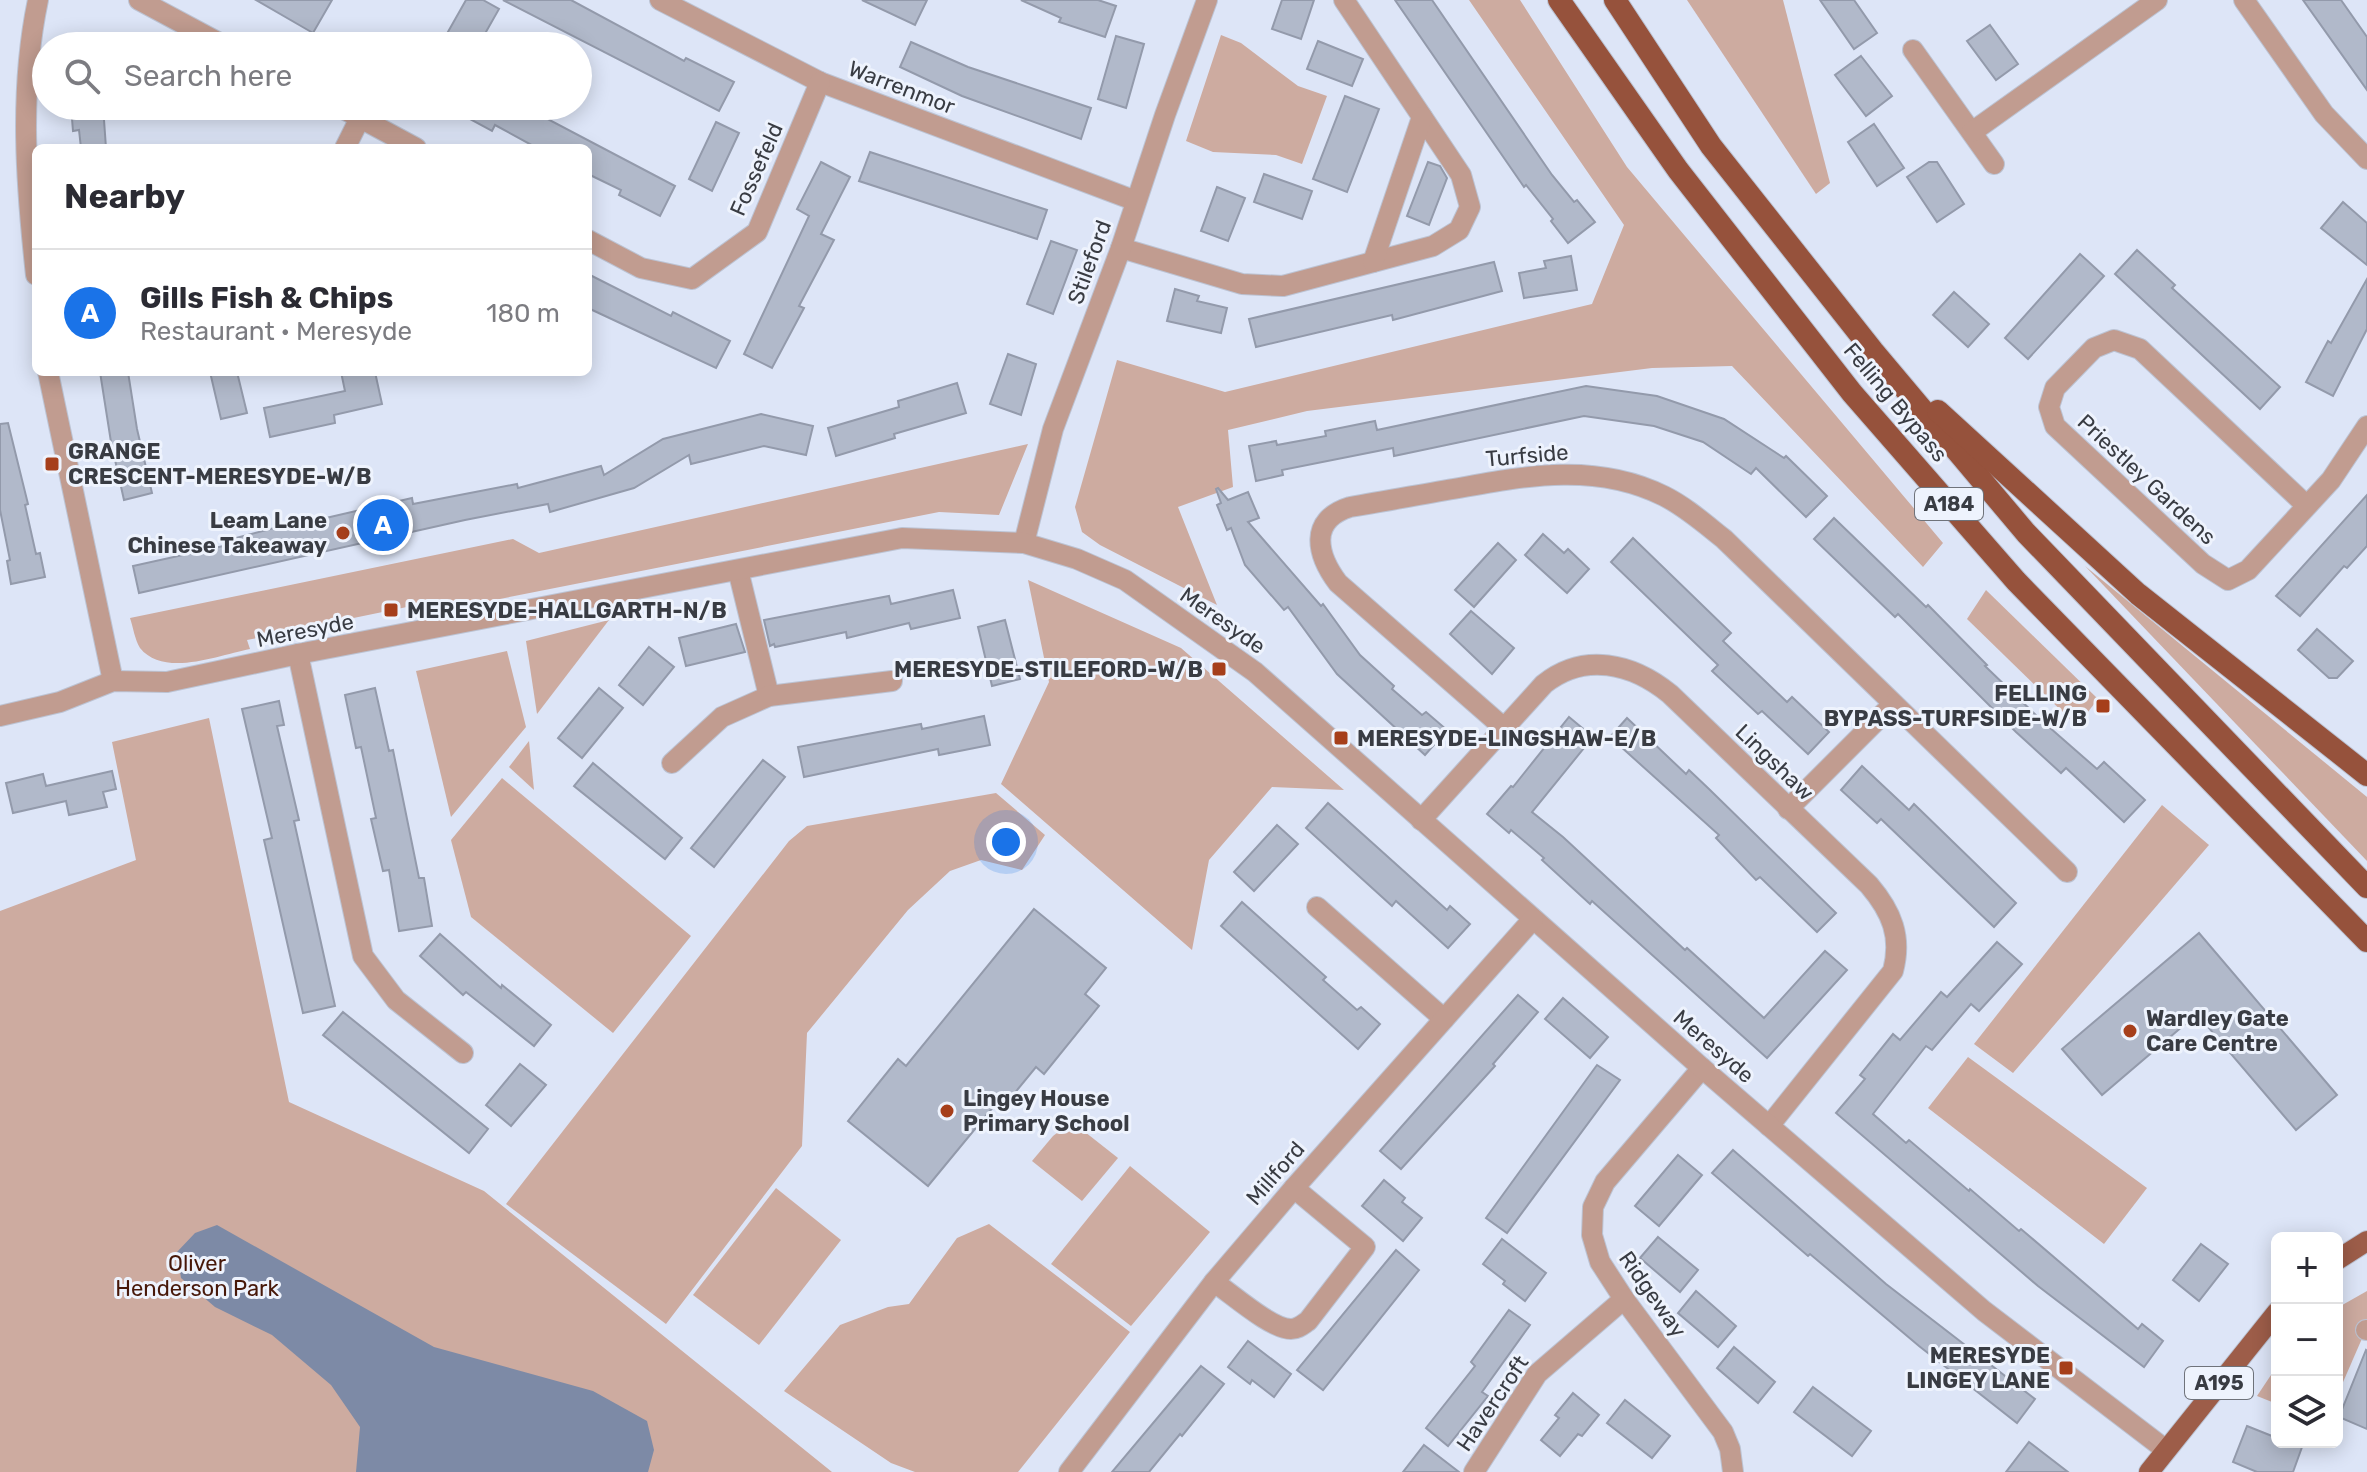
<!DOCTYPE html>
<meta charset="utf-8">
<style>
body{margin:0;font-family:Rubik,sans-serif;background:#f2f2f3;color:#2b2b33}
.controls{position:absolute;right:24px;bottom:24px;display:grid;overflow:hidden;border-radius:12px;box-shadow:0 4px 20px #0003}
.controls button{width:72px;height:72px;display:grid;place-items:center;padding:0;border:0;border-bottom:2px solid #e1e1e2;background:#fff;color:#2b2b33;font:40px sans-serif}
.you{position:absolute;left:1006px;top:842px;width:28px;height:28px;margin:-20px;border:6px solid #fff;border-radius:50%;background:#1a73e8;box-shadow:0 0 0 12px #1a73e833}
.badge{display:grid;place-items:center;width:52px;height:52px;border-radius:50%;background:#1a73e8;color:#fff;font-size:26px;font-weight:700}
.pin{position:absolute;translate:-50% -50%;border:4px solid #fff;box-shadow:0 2px 8px #0006}
.list{margin:0;padding:0;list-style:none}
h2{display:flex;justify-content:space-between;align-items:center;height:104px;margin:0;padding:0 32px;font-size:34px}
h2 small{font-size:26px;font-weight:400;color:#7c7c81}
.list li{display:grid;grid-template-columns:52px 1fr auto;gap:24px;align-items:center;box-sizing:border-box;height:128px;padding:0 32px;border-top:2px solid #e1e1e2}
.list b{display:block;font-size:30px;white-space:nowrap}
.list p{margin:0;font-size:26px;white-space:nowrap;color:#7c7c81}
.list em{font-size:26px;font-style:normal;color:#7c7c81}
.icon{flex:none;width:44px;height:44px;fill:none;stroke:currentColor;stroke-width:2;stroke-linecap:round;stroke-linejoin:round}
.map{position:relative;flex:none;width:2367px;height:1472px;overflow:hidden}
.search{position:absolute;background:#fff;box-shadow:0 4px 20px #0003;left:32px;top:32px;width:560px;height:88px;display:flex;align-items:center;gap:20px;box-sizing:border-box;padding:0 28px;border-radius:44px;color:#7c7c81;font-size:30px}
.panel{position:absolute;background:#fff;box-shadow:0 4px 20px #0003;left:32px;top:144px;width:560px;height:232px;border-radius:12px}
.map>svg:first-child{display:block}
</style>
<div class="map">
<svg width="2367" height="1472" viewBox="0 0 2367 1472">
<rect width="100%" height="100%" fill="#dde5f7"/>
<g fill="#cdaba0">
<path d="M1469 0H1520L1627 167 1943 543 1923 567 1732 366 1652 368 1307 411 1228 430 1233 487 1178 507 1217 605 1100 545 1082 532 1075 507 1117 360 1225 392 1592 304 1624 225Z"/>
<path d="M1687 0H1783L1830 183 1816 194Z"/>
<path d="M1221 35 1241 43 1298 86 1327 96 1302 164 1276 155 1213 152 1186 141Z"/>
<path d="M1028 444 999 515 939 512 439 611 436 601 247 640 250 649C219 655 164 678 140 648 135 640 133 627 130 618L513 539 539 553Z"/>
<path d="M2085 566 2367 797V861Z"/>
<path d="M1028 580 1181 648 1344 790 1272 787 1209 860 1192 950 1001 784 1049 682Z"/>
<path d="M1986 590 2098 699 2077 726 1967 619Z"/>
<path d="M609 620 537 714 526 641Z"/>
<path d="M507 651 526 727 451 817 416 671Z"/>
<path d="M209 718 289 1102 484 1191 832 1472H0V911L136 860 112 742Z"/>
<path d="M529 741 534 790 509 767Z"/>
<path d="M502 778 691 936 613 1033 471 917 451 840Z"/>
<path d="M996 793 1045 835 1022 870 981 860 950 871 908 910 807 1033 802 1146 666 1324 506 1204 789 841 807 826Z"/>
<path d="M2162 805 2209 845 2013 1073 1974 1044Z"/>
<path d="M1968 1057 2147 1188 2104 1244 1928 1108Z"/>
<path d="M1061 1130 1085 1132 1118 1158 1082 1201 1032 1161 1053 1136Z"/>
<path d="M1130 1166 1210 1232 1131 1326 1051 1264Z"/>
<path d="M776 1188 841 1240 759 1345 693 1295Z"/>
<path d="M989 1224 1130 1332 1018 1472H915L891 1463 784 1391 840 1325 888 1307 909 1304 957 1238Z"/>
<path d="M2367 1291V1327L2337 1396V1308Z"/>
<path d="M2277 1366V1404L2257 1396Z"/>
</g>
<path fill="#7d8aa6" d="M217 1225 434 1347 593 1391 647 1421 654 1450 648 1472H356L360 1427 331 1385 272 1335 215 1307 181 1278 177 1252 195 1233Z"/>
<g fill="#b1b9ca" stroke="#939aab" stroke-width="2">
<path d="M256 0H332L313 33Z"/>
<path d="M466 0H483L499 9 478 46H440Z"/>
<path d="M503 0H571L684 61 686 58 734 82 719 111Z"/>
<path d="M862 0H927L915 25Z"/>
<path d="M1021 0H1098L1116 6 1105 37 1059 22 1061 18Z"/>
<path d="M1282 0H1314L1301 39 1272 29Z"/>
<path d="M1395 0H1432L1552 175 1574 202 1577 200 1595 222 1568 243 1551 221 1553 219 1526 185 1524 187Z"/>
<path d="M1820 0H1854L1877 33 1854 49Z"/>
<path d="M2303 0H2341L2367 37V90Z"/>
<path d="M1990 25 2018 64 1996 80 1967 41Z"/>
<path d="M1116 36 1144 44 1126 108 1098 99Z"/>
<path d="M1318 41 1363 59 1352 86 1307 69Z"/>
<path d="M911 42 968 67 1091 108 1081 139 962 96 900 67Z"/>
<path d="M1861 56 1892 96 1866 116 1835 75Z"/>
<path d="M1345 96 1379 109 1347 192 1313 179Z"/>
<path d="M71 106H103L106 148H81L79 130 73 131Z"/>
<path d="M446 106H523L675 186 660 216 619 195 621 190 588 174V148H537L495 125 492 131Z"/>
<path d="M716 122 739 133 712 191 689 179Z"/>
<path d="M1874 124 1904 168 1877 186 1848 142Z"/>
<path d="M870 152 1047 210 1037 239 859 181Z"/>
<path d="M821 162 850 177 821 234 834 240 799 306 804 308 772 368 744 354 809 216 797 209Z"/>
<path d="M1428 162 1440 166 1447 178 1429 225 1407 216Z"/>
<path d="M1929 162H1937L1964 204 1937 222 1907 177Z"/>
<path d="M1264 174 1312 191 1302 219 1254 202Z"/>
<path d="M1217 187 1245 198 1228 241 1201 231Z"/>
<path d="M2343 202 2367 223V265L2321 228Z"/>
<path d="M1051 241 1077 250 1053 314 1027 304Z"/>
<path d="M2137 250 2175 285 2172 288 2280 387 2260 409 2115 274Z"/>
<path d="M2080 254 2104 276 2028 359 2005 338Z"/>
<path d="M1571 256 1577 290 1524 298 1519 273 1546 268 1544 261Z"/>
<path d="M1494 262 1502 291 1393 320 1392 315 1256 347 1249 319Z"/>
<path d="M588 274 671 316 673 312 730 341 716 368 588 308Z"/>
<path d="M2367 279V329L2333 396 2306 382 2328 341 2331 343Z"/>
<path d="M1175 289 1199 296 1197 301 1227 308 1221 333 1167 321Z"/>
<path d="M1954 292 1989 324 1968 347 1933 315Z"/>
<path d="M1008 354 1036 364 1021 415 990 404Z"/>
<path d="M100 372H128L137 429 152 493 124 500 111 442Z"/>
<path d="M210 372H237L247 413 221 419Z"/>
<path d="M341 372H375L382 404 334 415 335 423 270 437 264 408 345 391Z"/>
<path d="M957 383 966 413 894 434 895 438 836 456 828 428 899 407 898 401Z"/>
<path d="M1586 386 1657 396 1724 419 1784 458 1786 456 1827 496 1806 517 1756 468 1751 474 1703 442 1654 426 1584 416 1394 456 1393 448 1282 470 1283 475 1256 481 1249 446 1276 441 1277 445 1326 436 1325 431 1375 421 1377 430Z"/>
<path d="M761 414 813 426 806 455 764 446 691 464 689 455 634 488 550 512 548 504 465 520 139 593 133 566 237 543 236 538 313 518V521L412 498 413 504 517 484 518 488 601 466 604 475 663 439Z"/>
<path d="M8 423 28 504 25 505 36 554 40 553 45 577 11 584 7 561 10 560 0 510V424Z"/>
<path d="M1218 488 1228 500 1248 492 1259 518 1248 522 1321 606 1323 604 1360 655 1394 686 1392 689 1422 715 1426 712 1447 730 1425 755 1337 674 1288 607 1284 610 1245 565 1231 528 1227 530 1217 505 1221 503 1216 489Z"/>
<path d="M2367 495V546L2347 568 2344 566 2300 616 2276 596Z"/>
<path d="M1834 518 1926 607 1928 605 1987 665 1985 666 2041 720 2097 769 2104 762 2145 800 2124 822 2066 768 2061 773 2016 732 1898 614 1895 617 1814 539Z"/>
<path d="M1543 534 1564 553 1568 549 1589 569 1567 593 1525 555Z"/>
<path d="M1633 538 1731 633 1723 641 1787 702 1792 697 1829 732 1808 754 1762 711 1758 714 1712 671 1718 665 1611 562Z"/>
<path d="M1498 543 1516 560 1474 607 1455 590Z"/>
<path d="M953 590 960 618 911 629 909 623 847 638 846 632 775 647 774 644 770 646 764 620 889 596 891 604Z"/>
<path d="M1471 611 1514 648 1492 674 1450 634Z"/>
<path d="M1005 620 1020 679 992 686 978 627Z"/>
<path d="M736 624 745 652 686 666 679 638Z"/>
<path d="M2317 629 2353 661 2337 678H2329L2298 650Z"/>
<path d="M649 647 674 667 643 705 619 685Z"/>
<path d="M375 688 389 751 393 750 419 878H424L432 926 399 931 389 870 383 871 371 819 376 818 361 747 356 748 345 695Z"/>
<path d="M599 688 623 708 582 758 558 738Z"/>
<path d="M279 701 284 725 277 726 299 820 294 821 335 1006 303 1013 264 840 272 838 242 709Z"/>
<path d="M984 716 990 745 939 755 938 749 804 777 798 747 921 724 922 729Z"/>
<path d="M1569 717 1593 737 1532 812 1563 837 1685 950 1687 948 1764 1018 1825 951 1847 970 1767 1058 1592 901 1590 904 1542 860 1544 858 1511 830 1509 833 1487 814 1511 786 1513 787Z"/>
<path d="M1627 718 1686 774 1689 770 1709 789 1836 913 1817 932 1760 877 1756 880 1716 838 1719 835 1610 737Z"/>
<path d="M763 760 785 777 714 867 691 848Z"/>
<path d="M593 763 682 838 665 859 574 786Z"/>
<path d="M1862 766 1909 810 1914 804 2016 903 1994 927 1881 819 1877 823 1841 790Z"/>
<path d="M112 771 116 789 103 792 107 807 69 815 66 801 13 813 6 783 43 774 46 786Z"/>
<path d="M1328 803 1447 910 1450 906 1470 924 1448 948 1396 901 1392 906 1306 828Z"/>
<path d="M1277 825 1298 844 1254 891 1234 872Z"/>
<path d="M1242 902 1326 977 1323 980 1357 1010 1361 1007 1380 1024 1358 1049 1221 926Z"/>
<path d="M1034 909 1106 968 1085 994 1099 1006 1044 1074 1036 1067 1009 1100 1003 1095 928 1186 848 1121 898 1059 906 1066Z"/>
<path d="M2199 933 2337 1095 2296 1130 2197 1014 2102 1095 2062 1049Z"/>
<path d="M440 934 501 988 502 985 551 1025 534 1046 466 992 463 995 420 956Z"/>
<path d="M1997 942 2022 964 1979 1011 1971 1004 1932 1050 1926 1046 1873 1114 1906 1143 1909 1140 1969 1191 1970 1189 2019 1231 2021 1229 2138 1329 2142 1324 2163 1341 2144 1367 2038 1286 1836 1113 1865 1079 1860 1075 1893 1034 1900 1040 1941 992 1947 997Z"/>
<path d="M1518 995 1538 1012 1493 1064 1495 1066 1401 1169 1380 1151Z"/>
<path d="M1563 998 1608 1037 1590 1058 1545 1019Z"/>
<path d="M343 1012 488 1129 469 1153 323 1035Z"/>
<path d="M520 1064 546 1085 511 1126 486 1105Z"/>
<path d="M1597 1065 1620 1080 1507 1233 1486 1218Z"/>
<path d="M1733 1150 1886 1284 2035 1399 2017 1423 1919 1346 1810 1254 1808 1256 1712 1173Z"/>
<path d="M1678 1155 1702 1175 1659 1226 1635 1206Z"/>
<path d="M1384 1180 1405 1198 1402 1202 1422 1218 1403 1241 1362 1206Z"/>
<path d="M1658 1237 1698 1270 1680 1292 1640 1258Z"/>
<path d="M1502 1239 1546 1273 1525 1301 1503 1284 1505 1281 1483 1264Z"/>
<path d="M2201 1244 2228 1264 2199 1301 2173 1280Z"/>
<path d="M1396 1250 1419 1270 1323 1390 1297 1370Z"/>
<path d="M1696 1291 1736 1326 1718 1347 1678 1313Z"/>
<path d="M1509 1310 1530 1325 1482 1392 1488 1396 1448 1446 1426 1428 1475 1366 1471 1362Z"/>
<path d="M1248 1341 1291 1374 1274 1397 1252 1380 1250 1384 1228 1367Z"/>
<path d="M1734 1347 1775 1382 1758 1403 1717 1368Z"/>
<path d="M2366 1350 2367 1351V1429L2339 1417Z"/>
<path d="M1201 1366 1224 1384 1182 1436 1180 1434 1149 1472H1112Z"/>
<path d="M1813 1387 1871 1431 1852 1456 1794 1412Z"/>
<path d="M1573 1393 1599 1415 1582 1436 1578 1434 1560 1456 1541 1440 1559 1418 1555 1415Z"/>
<path d="M1625 1400 1670 1436 1652 1458 1607 1423Z"/>
<path d="M2247 1426 2277 1438V1442H2289L2302 1447 2293 1472H2257L2233 1462Z"/>
<path d="M2029 1442 2068 1472H2006Z"/>
<path d="M1424 1445 1459 1472H1403Z"/>
</g>
<g fill="none" stroke-linecap="round" stroke-linejoin="round">
<g stroke="#bcc3d3" stroke-width="22">
<g id="minor">
<path d="M139 0 225 46"/>
<path d="M660 0 820 82 1136 201"/>
<path d="M2244 0 2324 114 2367 159"/>
<path d="M1913 50 1994 164"/>
<path d="M338 106 416 148"/>
<path d="M1972 132 2157 0"/>
<path d="M345 148 360 118"/>
<path d="M588 240 641 268 692 279 757 232 820 82"/>
<path d="M1121 248 1242 284 1283 286 1433 246 1459 230 1470 207 1461 175 1344 0"/>
<path d="M1373 262 1422 117"/>
<path d="M36 275C26 184 19 90 38 0"/>
<path d="M48 372 113 681"/>
<path d="M2307 506 2140 349 2114 340 2094 348 2055 388 2049 407 2055 426 2203 564 2228 580 2248 570 2331 480 2367 426"/>
<path d="M1024 543 1053 429 1121 248 1165 115 1207 0"/>
<path d="M738 570 769 696"/>
<path d="M298 654 363 956 396 1000 463 1053"/>
<path d="M1504 728 1338 583C1317 555 1308 520 1350 507 1387 501 1423 494 1459 488 1529 475 1598 463 1664 496 1686 507 1705 524 1724 539L2067 872"/>
<path d="M672 763 722 717 769 696 892 681"/>
<path d="M1788 809 1893 704"/>
<path d="M1421 820 1544 684C1584 652 1632 663 1670 694L1869 885C1892 912 1902 937 1893 971L1769 1126"/>
<path d="M1317 907 1444 1019"/>
<path d="M1702 1068 1605 1182 1593 1207 1592 1235 1600 1262 1624 1299 1723 1432 1730 1449 1733 1472"/>
<path d="M1214 1282C1232 1294 1271 1329 1291 1329 1298 1329 1302 1325 1308 1321L1365 1247 1294 1188"/>
<path d="M2366 1330H2367"/>
<path d="M1474 1472 1537 1374 1624 1299"/>
</g>
</g>
<g stroke="#bcc3d3" stroke-width="22">
<g id="tertiary">
<path d="M0 716 60 702 113 681 167 682 298 654 902 538 1024 543 1077 559 1125 580 1255 672 1702 1068 1984 1311 2166 1450"/>
<path d="M1069 1472 1214 1282 1294 1188 1533 919"/>
</g>
</g>
<g stroke="#bcc3d3" stroke-width="22">
<g id="primary">
<path d="M2337 1260 2367 1241"/>
<path d="M2149 1472 2277 1312"/>
</g>
</g>
<g stroke="#bcc3d3" stroke-width="24">
<g id="trunk">
<path d="M1559 0 1678 170 1852 393 2016 581 2367 941"/>
<path d="M1615 0 1711 146 1873 351 2026 533 2367 887"/>
<path d="M1938 411 2138 594 2367 775"/>
</g>
</g>
<use href="#minor" stroke="#c19c90" stroke-width="20"/>
<use href="#tertiary" stroke="#c19c90" stroke-width="20"/>
<use href="#primary" stroke="#9d5d49" stroke-width="20"/>
<use href="#trunk" stroke="#96523c" stroke-width="22"/>
</g>
<g fill="#a63f1b" stroke="#eef3fd" stroke-width="3">
<rect x="44" y="456" width="16" height="16" rx="4"/>
<circle cx="343" cy="533" r="8"/>
<rect x="383" y="602" width="16" height="16" rx="4"/>
<rect x="1211" y="661" width="16" height="16" rx="4"/>
<rect x="2095" y="698" width="16" height="16" rx="4"/>
<rect x="1333" y="730" width="16" height="16" rx="4"/>
<circle cx="2130" cy="1031" r="8"/>
<circle cx="947" cy="1111" r="8"/>
<rect x="2058" y="1360" width="16" height="16" rx="4"/>
</g>
<g text-anchor="middle" stroke-width="6" stroke-linejoin="round" paint-order="stroke">
<g fill="#eef3fd" stroke="#6f737b" stroke-width="2">
<rect x="1915" y="488" width="68" height="32" rx="6"/>
<rect x="2185" y="1367" width="68" height="32" rx="6"/>
</g>
<g font-size="20" font-weight="bold" fill="#393c43">
<text x="1949" y="511">A184</text>
<text x="2219" y="1390">A195</text>
</g>
<g font-size="22" fill="#393c43" stroke="#eef3fd">
<text transform="translate(902 87) rotate(21)" y="8">Warrenmor</text>
<text transform="translate(756 169) rotate(-66)" y="8">Fossefeld</text>
<text transform="translate(1089 262) rotate(-70)" y="8">Stileford</text>
<text transform="translate(1896 402) rotate(50)" y="8">Felling Bypass</text>
<text transform="translate(1527 455) rotate(-5)" y="8">Turfside</text>
<text transform="translate(2147 479) rotate(43)" y="8">Priestley Gardens</text>
<text transform="translate(1223 620) rotate(35)" y="8">Meresyde</text>
<text transform="translate(305 630) rotate(-11)" y="8">Meresyde</text>
<text transform="translate(1775 762) rotate(44)" y="8">Lingshaw</text>
<text transform="translate(1714 1046) rotate(41)" y="8">Meresyde</text>
<text transform="translate(1275 1173) rotate(-49)" y="8">Millford</text>
<text transform="translate(1653 1294) rotate(55)" y="8">Ridgeway</text>
<text transform="translate(1492 1403) rotate(-56)" y="8">Havercroft</text>
</g>
<g font-size="22" font-weight="bold" fill="#393c43" stroke="#eef3fd" text-anchor="start">
<text x="68" y="459">GRANGE<tspan x="68" dy="25">CRESCENT-MERESYDE-W/B</tspan></text>
<text x="327" y="528" text-anchor="end">Leam Lane<tspan x="327" dy="25">Chinese Takeaway</tspan></text>
<text x="407" y="618">MERESYDE-HALLGARTH-N/B</text>
<text x="1203" y="677" text-anchor="end">MERESYDE-STILEFORD-W/B</text>
<text x="2087" y="701" text-anchor="end">FELLING<tspan x="2087" dy="25">BYPASS-TURFSIDE-W/B</tspan></text>
<text x="1357" y="746">MERESYDE-LINGSHAW-E/B</text>
<text x="2146" y="1026">Wardley Gate<tspan x="2146" dy="25">Care Centre</tspan></text>
<text x="963" y="1106">Lingey House<tspan x="963" dy="25">Primary School</tspan></text>
<text x="2050" y="1363" text-anchor="end">MERESYDE<tspan x="2050" dy="25">LINGEY LANE</tspan></text>
</g>
<g font-size="22" fill="#471809" stroke="#eef3fd">
<text x="197" y="1271">Oliver<tspan x="197" dy="25">Henderson Park</tspan></text>
</g>
</g>
</svg>
<div class="controls">
<button>+</button>
<button>−</button>
<button><svg class="icon" aria-label="layers" viewBox="0 0 24 24"><path d="M12 4l9 5-9 5-9-5zM3 14l9 5 9-5"/></svg></button>
</div>
<div class="you"></div>
<div class="pin badge" style="left:383px;top:525px">A</div>
<div class="search"><svg class="icon" aria-label="search" viewBox="0 0 24 24"><circle cx="10" cy="10" r="6"/><path d="M15 15l6 6"/></svg>Search here</div>
<section class="panel">
<h2>Nearby<small></small></h2>
<ul class="list">
<li><span class="badge">A</span><div><b>Gills Fish &amp; Chips</b><p>Restaurant · Meresyde</p></div><em>180 m</em></li>
</ul>
</section>
</div>
